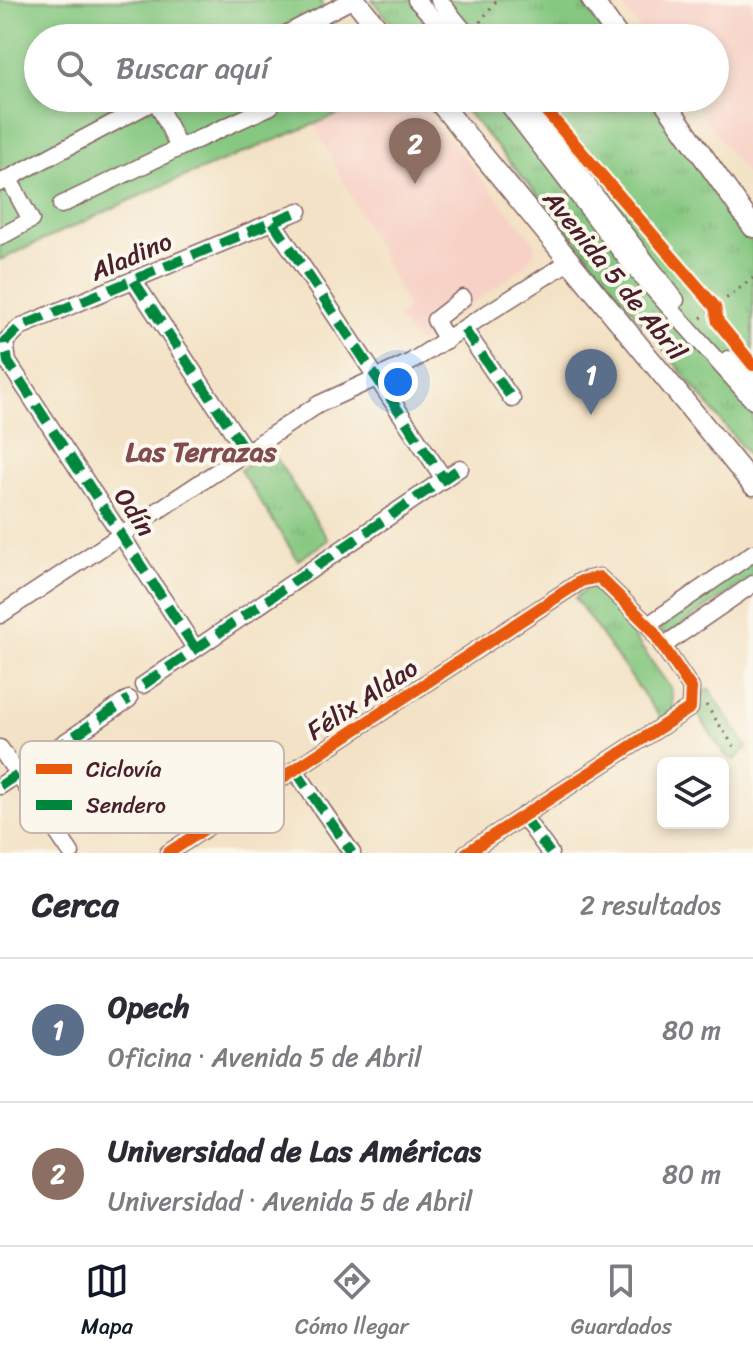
<!DOCTYPE html>
<html lang="es">
<meta charset="utf-8">
<style>
body{margin:0;font-family:Sriracha,sans-serif;background:#f2f2f3;color:#2b2b33}
.controls{position:absolute;right:24px;bottom:24px;display:grid;overflow:hidden;border-radius:12px;box-shadow:0 4px 12px #0003}
.controls button{width:72px;height:72px;display:grid;place-items:center;padding:0;border:0;border-bottom:2px solid #e1e1e2;background:#fff;color:#2b2b33;font:40px sans-serif}
.you{position:absolute;left:398px;top:382px;width:28px;height:28px;margin:-20px;border:6px solid #fff;border-radius:50%;background:#1a73e8;box-shadow:0 0 0 12px #1a73e833}
.badge{display:grid;place-items:center;width:52px;height:52px;border-radius:50%;background:#111827;color:#fff;font-size:26px;font-weight:700}
.pin{position:absolute;translate:-50% -66px;filter:drop-shadow(0 2px 4px #0008)}
.pin::after{content:'';position:absolute;top:42px;width:28px;height:24px;background:inherit;clip-path:polygon(0 0,100% 0,50% 100%)}
.list{margin:0;padding:0;list-style:none}
h2{display:flex;justify-content:space-between;align-items:center;height:104px;margin:0;padding:0 32px;font-size:34px}
h2 small{font-size:26px;font-weight:400;color:#7c7c81}
.list li{display:grid;grid-template-columns:52px 1fr auto;gap:24px;align-items:center;box-sizing:border-box;height:144px;padding:0 32px;border-top:2px solid #e1e1e2}
.list b{display:block;font-size:30px;white-space:nowrap}
.list p{margin:0;font-size:26px;white-space:nowrap;color:#7c7c81}
.list em{font-size:26px;font-style:normal;color:#7c7c81}
.icon{flex:none;width:44px;height:44px;fill:none;stroke:currentColor;stroke-width:2;stroke-linecap:round;stroke-linejoin:round}
.map{position:relative;flex:none;width:753px;height:853px;overflow:hidden}
.search{position:absolute;background:#fff;box-shadow:0 4px 12px #0003;left:24px;right:24px;top:24px;height:88px;display:flex;align-items:center;gap:20px;box-sizing:border-box;padding:0 28px;border-radius:44px;color:#7c7c81;font-size:30px}
.sheet{height:392px;background:#fff}
nav{display:flex;justify-content:space-around;align-items:center;box-sizing:border-box;height:112px;border-top:2px solid #e1e1e2;background:#fff;font-size:22px;color:#7c7c81}
nav a{display:grid;justify-items:center;gap:4px}
nav .on{color:#111827}
.map>svg:first-child{display:block}
</style>
<div class="map">
<svg width="753" height="853" viewBox="0 0 753 853">
<defs>
<pattern id="grass-tufts" width="24" height="20" patternUnits="userSpaceOnUse" patternTransform="scale(2)"><rect width="24" height="20" fill="#86c881"/><path d="M3 7l-1-3M5 7V3M7 7l1-3M15 17l-1-3M17 17v-4M19 17l1-3" fill="none" stroke="#75ab70"/></pattern>
</defs>
<rect width="100%" height="100%" fill="#fbf7ec"/>
<filter id="ink" filterUnits="userSpaceOnUse"><feTurbulence type="fractalNoise" baseFrequency=".0125" numOctaves="2"/><feDisplacementMap in="SourceGraphic" scale="16" xChannelSelector="R" yChannelSelector="G"/><feConvolveMatrix kernelMatrix="1 2 1 2 8 2 1 2 1" color-interpolation-filters="sRGB"/></filter>
<filter id="wash" filterUnits="userSpaceOnUse"><feTurbulence type="fractalNoise" baseFrequency=".006" numOctaves="4" result="noise"/><feDisplacementMap in="SourceGraphic" scale="32" xChannelSelector="R" yChannelSelector="G"/><feGaussianBlur stdDeviation="1.8" result="paint"/><feColorMatrix in="noise" values="0 0 0 0 0 0 0 0 0 0 0 0 0 0 0 0 0 1.4 0 .05"/><feComposite in="paint" operator="in"/></filter>
<g filter="url(#wash)">
<rect width="100%" height="100%" fill="#f3e2c5"/>
<g fill="#f7d1c6">
<path d="M618 0H753V184L690 98H715V38H646Z"/>
<path d="M379 98H414L535 243 534 254 521 269 417 343 397 318 408 307 314 124Z"/>
</g>
<g fill="url(#grass-tufts)" stroke="#687456" stroke-width="2">
<path d="M372 0H581L608 38H404Z"/>
<path d="M455 98H650L753 244V461L571 234Z"/>
<path d="M271 450 328 540 298 560 240 470Z"/>
<path d="M753 560V576L665 636 658 627Z"/>
<path d="M589 586H598L671 689 674 711 661 719 575 598Z"/>
<path d="M709 689 747 747 735 760 725 755 697 713 700 694Z"/>
</g>
<path fill="#86c881" stroke="#687456" stroke-width="2" d="M0 0H323L320 2 341 38H38V98H379L159 187 0 260Z"/>
</g>
<g filter="url(#ink)">
<g fill="none" stroke-linecap="round" stroke-linejoin="round">
<g stroke="#856361" stroke-width="19">
<g id="minor">
<path d="M416 0 453 38"/>
<path d="M439 0 470 38"/>
<path d="M278 38 352 0"/>
<path d="M503 98 628 261 753 401"/>
<path d="M520 98 676 300"/>
<path d="M179 148 271 106"/>
<path d="M0 183 160 98"/>
<path d="M61 205 179 148 156 100"/>
<path d="M273 222 444 479"/>
<path d="M0 237 31 220 9 179"/>
<path d="M134 281 246 452"/>
<path d="M464 329 512 399"/>
<path d="M447 340 435 320 463 298"/>
<path d="M728 359 753 383"/>
<path d="M0 615 319 404 409 363 570 261"/>
<path d="M648 625 753 553"/>
<path d="M663 646 753 584"/>
<path d="M195 648 8 362 5 342 20 327 299 211"/>
<path d="M143 685 460 468"/>
<path d="M0 748 71 853"/>
<path d="M295 770 352 853"/>
<path d="M0 786 129 699"/>
<path d="M523 816 550 853"/>
<path d="M168 853 581 581 599 577 650 627 691 688 690 708 466 853"/>
</g>
</g>
<g stroke="#856361" stroke-width="23">
<g id="major">
<path d="M355 0 386 38"/>
<path d="M592 0 619 38"/>
<path d="M436 98 753 485"/>
<path d="M662 98 753 227"/>
</g>
</g>
<g stroke="#856361" stroke-width="3" stroke-dasharray="2 6" stroke-linecap="butt">
<path d="M480 22 497 0"/>
<path d="M701 318 753 278"/>
<path d="M706 705 735 748"/>
</g>
<use href="#minor" stroke="#fff" stroke-width="16"/>
<use href="#major" stroke="#fff" stroke-width="20"/>
<g stroke="#00873e" stroke-width="10" stroke-dasharray="20 10" stroke-linecap="butt">
<path d="M273 222 444 479"/>
<path d="M134 281 246 452"/>
<path d="M464 329 512 399"/>
<path d="M195 648 8 362 5 342 20 327 299 211"/>
<path d="M143 685 460 468"/>
<path d="M295 770 352 853"/>
<path d="M0 786 129 699"/>
<path d="M523 816 550 853"/>
</g>
<g stroke="#fbf7ec" stroke-width="17">
<g id="cycleway">
<path d="M535 98 715 307 718 322 753 365"/>
<path d="M168 853 581 581 599 577 650 627 691 688 690 708 466 853"/>
</g>
</g>
<use href="#cycleway" stroke="#e8590c" stroke-width="12"/>
</g>
</g>
<g text-anchor="middle" stroke-width="8" stroke-linejoin="round" paint-order="stroke">
<g font-size="26" fill="#4a1f2b" stroke="#fbf7ec">
<text transform="translate(131 256) rotate(-23)" y="9">Aladino</text>
<text transform="translate(615 275) rotate(51)" y="9">Avenida 5 de Abril</text>
<text transform="translate(135 512) rotate(57)" y="9">Odín</text>
<text transform="translate(362 699) rotate(-33)" y="9">Félix Aldao</text>
</g>
<g font-size="28" font-weight="bold" fill="#824b52" stroke="#fbf7ec">
<text x="201" y="461">Las Terrazas</text>
</g>
</g>
<rect x="20" y="741" width="264" height="92" rx="12" fill="#fbf7ec" stroke="#c6b6b2" stroke-width="2"/>
<rect x="36" y="764" width="36" height="10" fill="#e8590c"/>
<rect x="36" y="800" width="36" height="10" fill="#00873e"/>
<g font-size="22" fill="#4a1f2b">
<text x="86" y="777">Ciclovía</text>
<text x="86" y="813">Sendero</text>
</g>
</svg>
<div class="controls">
<button><svg class="icon" aria-label="layers" viewBox="0 0 24 24"><path d="M12 4l9 5-9 5-9-5zM3 14l9 5 9-5"/></svg></button>
</div>
<div class="you"></div>
<div class="pin badge" style="left:591px;top:415px;background:#5c6f8a">1</div>
<div class="pin badge" style="left:415px;top:184px;background:#8d6e63">2</div>
<div class="search"><svg class="icon" aria-label="search" viewBox="0 0 24 24"><circle cx="10" cy="10" r="6"/><path d="M15 15l6 6"/></svg>Buscar aquí</div>
</div>
<section class="sheet">
<h2>Cerca<small>2 resultados</small></h2>
<ul class="list">
<li><span class="badge" style="background:#5c6f8a">1</span><div><b>Opech</b><p>Oficina · Avenida 5 de Abril</p></div><em>80 m</em></li>
<li><span class="badge" style="background:#8d6e63">2</span><div><b>Universidad de Las Américas</b><p>Universidad · Avenida 5 de Abril</p></div><em>80 m</em></li>
</ul>
</section>
<nav>
<a class="on"><svg class="icon" aria-label="map" viewBox="0 0 24 24"><path d="M3 6l6-2 6 2 6-2v14l-6 2-6-2-6 2zM9 4v14M15 6v14"/></svg>Mapa</a>
<a><svg class="icon" aria-label="directions" viewBox="0 0 24 24"><path d="M12 3l9 9-9 9-9-9zM9 14v-3h6M13 9l2 2-2 2"/></svg>Cómo llegar</a>
<a><svg class="icon" aria-label="saved" viewBox="0 0 24 24"><path d="M7 4h10v16l-5-4-5 4z"/></svg>Guardados</a>
</nav>
